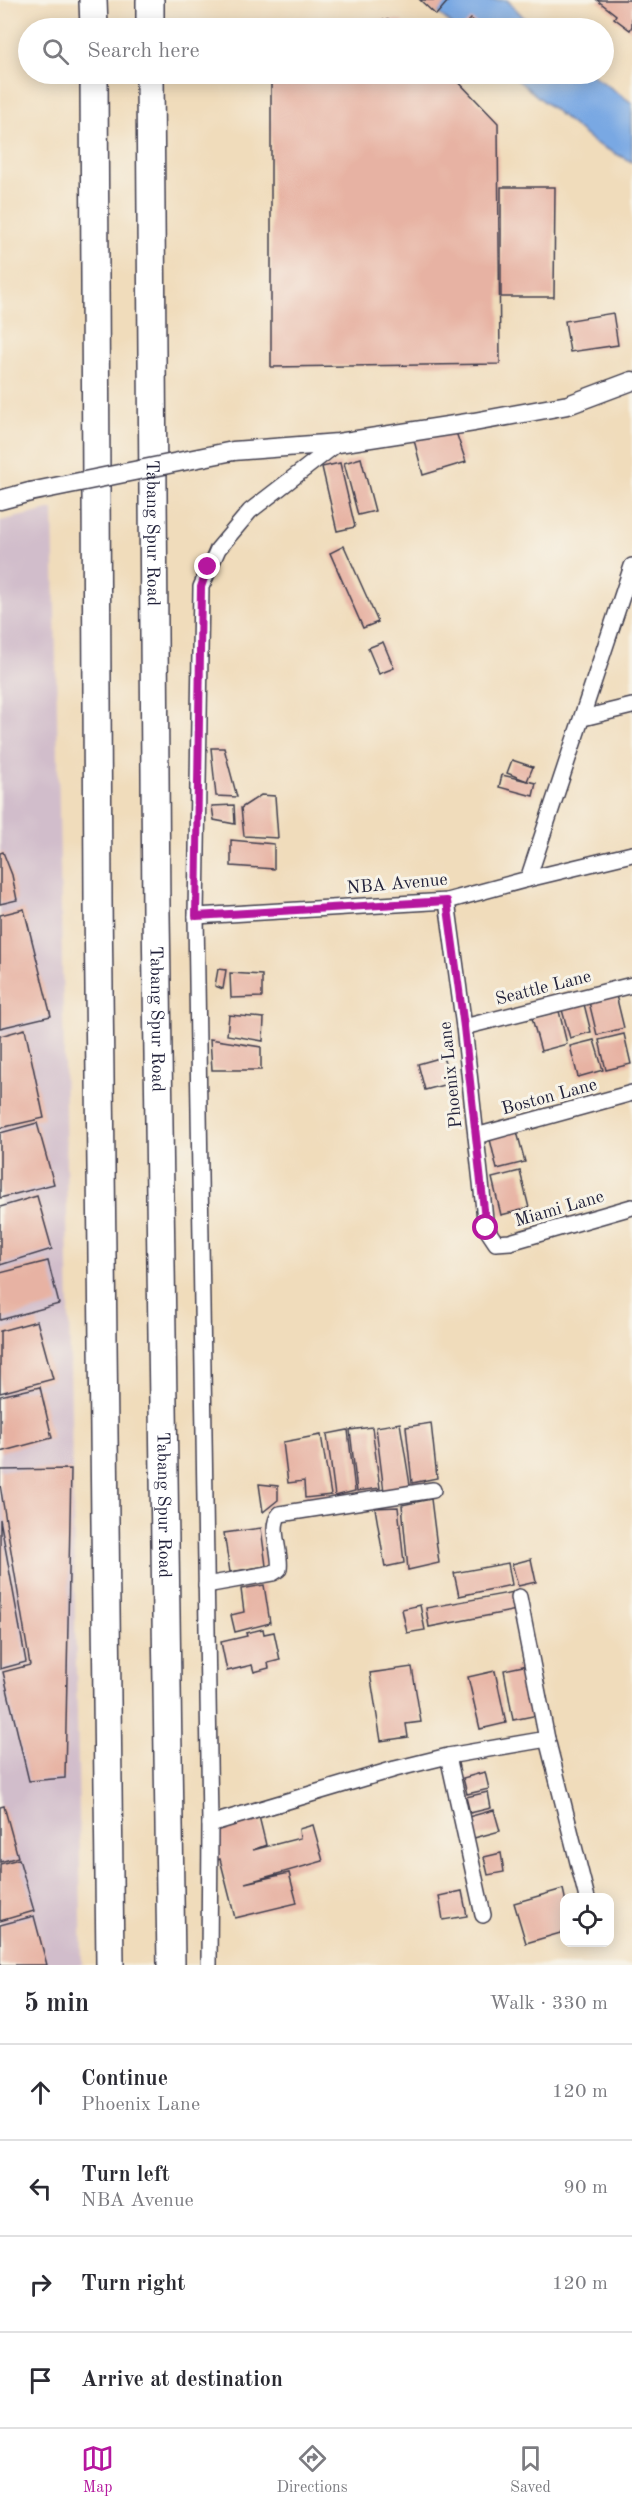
<!DOCTYPE html>
<meta charset="utf-8">
<style>
body{margin:0;font-family:"Old Standard TT",serif;background:#f2f2f3;color:#2b2b33}
.controls{position:absolute;right:18px;bottom:18px;display:grid;overflow:hidden;border-radius:12px;box-shadow:0 3px 15px #0003}
.controls button{width:54px;height:54px;display:grid;place-items:center;padding:0;border:0;border-bottom:2px solid #e1e1e2;background:#fff;color:#2b2b33;font:30px sans-serif}
.stop{position:absolute;width:18px;height:18px;margin:-14px;border:4px solid #b5179e;border-radius:50%;background:#fff}
.stop.end{background:#b5179e;border-color:#fff;box-shadow:0 2px 6px #0008}
.list{margin:0;padding:0;list-style:none}
h2{display:flex;justify-content:space-between;align-items:center;height:78px;margin:0;padding:0 24px;font-size:26px}
h2 small{font-size:20px;font-weight:400;color:#7c7c81}
.list li{display:grid;grid-template-columns:39px 1fr auto;gap:18px;align-items:center;box-sizing:border-box;height:96px;padding:0 24px;border-top:2px solid #e1e1e2}
.list b{display:block;font-size:22px;white-space:nowrap}
.list p{margin:0;font-size:20px;white-space:nowrap;color:#7c7c81}
.list em{font-size:20px;font-style:normal;color:#7c7c81}
.icon{flex:none;width:33px;height:33px;fill:none;stroke:currentColor;stroke-width:2;stroke-linecap:round;stroke-linejoin:round}
.map{position:relative;flex:none;width:632px;height:1965px;overflow:hidden}
.search{position:absolute;background:#fff;box-shadow:0 3px 15px #0003;left:18px;right:18px;top:18px;height:66px;display:flex;align-items:center;gap:15px;box-sizing:border-box;padding:0 21px;border-radius:33px;color:#7c7c81;font-size:22px}
.sheet{height:462px;background:#fff}
nav{display:flex;justify-content:space-around;align-items:center;box-sizing:border-box;height:84px;border-top:2px solid #e1e1e2;background:#fff;font-size:16px;color:#7c7c81}
nav a{display:grid;justify-items:center;gap:3px}
nav .on{color:#b5179e}
.map>svg:first-child{display:block}
</style>
<div class="map">
<svg width="632" height="1965" viewBox="0 0 632 1965">
<rect width="100%" height="100%" fill="#f7f3e8"/>
<filter id="ink" filterUnits="userSpaceOnUse"><feTurbulence type="fractalNoise" baseFrequency=".0167" numOctaves="2"/><feDisplacementMap in="SourceGraphic" scale="12" xChannelSelector="R" yChannelSelector="G"/><feConvolveMatrix kernelMatrix="1 2 1 2 8 2 1 2 1" color-interpolation-filters="sRGB"/></filter>
<filter id="wash" filterUnits="userSpaceOnUse"><feTurbulence type="fractalNoise" baseFrequency=".008" numOctaves="4" result="noise"/><feDisplacementMap in="SourceGraphic" scale="24" xChannelSelector="R" yChannelSelector="G"/><feGaussianBlur stdDeviation="1.35" result="paint"/><feColorMatrix in="noise" values="0 0 0 0 0 0 0 0 0 0 0 0 0 0 0 0 0 1.4 0 .05"/><feComposite in="paint" operator="in"/></filter>
<g filter="url(#wash)">
<rect width="100%" height="100%" fill="#f0dcbb"/>
<path fill="#d1bdcb" d="M53 509 82 1965H0V521Z"/>
<g fill="#79a8e3" stroke="#4e658f" stroke-width="1.5">
<path d="M423 0H507L534 28H456Z"/>
<path d="M510 74H591L632 103V162L595 143Z"/>
</g>
<g id="blocks">
<g fill="#e7b2a3">
<path d="M420 0H449L436 15Z"/>
<path d="M597 0H632V26L630 30 614 18 616 15Z"/>
<path d="M271 19 400 20 408 28H271Z"/>
<path d="M471 19 482 28H462Z"/>
<path d="M271 74H451L498 123 500 364 271 367Z"/>
<path d="M501 187H555L554 297H501Z"/>
<path d="M613 313 618 345 570 352 565 321Z"/>
<path d="M455 429 466 462 423 475 414 440Z"/>
<path d="M361 458 375 511 358 515 344 463Z"/>
<path d="M340 463 355 527 337 531 322 467Z"/>
<path d="M344 546 378 622 363 628 330 553Z"/>
<path d="M383 642 394 668 379 674 368 648Z"/>
<path d="M211 748H224L237 797 216 796Z"/>
<path d="M512 760 533 767 527 781 507 773Z"/>
<path d="M502 775 536 783 533 796 499 787Z"/>
<path d="M261 795 275 796 278 838 244 836 241 808Z"/>
<path d="M234 805 235 824 214 820 212 806Z"/>
<path d="M231 840 274 844V869L231 866Z"/>
<path d="M3 852 12 875 17 900 0 904V853Z"/>
<path d="M24 909 51 1016 0 1028V915Z"/>
<path d="M218 969 226 970 223 989 215 986Z"/>
<path d="M230 973 262 975V997L231 998Z"/>
<path d="M616 995 624 1028 597 1035 589 1002Z"/>
<path d="M584 1004 591 1032 570 1038 562 1010Z"/>
<path d="M559 1011 567 1044 541 1051 532 1018Z"/>
<path d="M229 1015 264 1018 263 1041 227 1035Z"/>
<path d="M25 1029 44 1118 0 1128V1036Z"/>
<path d="M624 1034 631 1064 606 1070 599 1040Z"/>
<path d="M210 1039 261 1047V1070H212Z"/>
<path d="M594 1040 603 1070 578 1077 570 1046Z"/>
<path d="M443 1057 451 1083 425 1090 418 1064Z"/>
<path d="M37 1123 54 1184 0 1198V1133Z"/>
<path d="M516 1128 525 1162 497 1169 489 1135Z"/>
<path d="M520 1171 529 1208 501 1215 492 1178Z"/>
<path d="M37 1196 52 1249 0 1265V1207Z"/>
<path d="M48 1261 59 1304 0 1320V1273Z"/>
<path d="M37 1321 53 1379 0 1393V1331Z"/>
<path d="M40 1387 52 1438 0 1452V1396Z"/>
<path d="M400 1423 410 1485 384 1492 376 1427Z"/>
<path d="M431 1423 437 1478 412 1483 406 1427Z"/>
<path d="M372 1427 380 1488 357 1491 350 1430Z"/>
<path d="M348 1430 355 1491 335 1496 327 1434Z"/>
<path d="M321 1435 331 1495 305 1498 304 1481 288 1483 283 1442Z"/>
<path d="M71 1469 65 1778 29 1781 3 1672 30 1665 0 1485V1470Z"/>
<path d="M259 1484 278 1486V1500L263 1512Z"/>
<path d="M431 1499 439 1563 408 1570 402 1505Z"/>
<path d="M398 1507 404 1563 385 1567 375 1508Z"/>
<path d="M0 1519 26 1662 0 1669Z"/>
<path d="M261 1528 266 1566 230 1572 224 1533Z"/>
<path d="M531 1559 536 1582 518 1586 512 1564Z"/>
<path d="M508 1563 512 1585 459 1596 454 1573Z"/>
<path d="M264 1585 270 1623 235 1632 231 1615 244 1612 241 1589Z"/>
<path d="M514 1592 517 1610 429 1627 426 1608Z"/>
<path d="M420 1605 425 1630 407 1633 402 1609Z"/>
<path d="M263 1629 264 1634 274 1632 280 1660 268 1663 269 1668 254 1672 252 1665 227 1671 221 1642 247 1636 246 1633Z"/>
<path d="M528 1665 538 1715 513 1720 504 1670Z"/>
<path d="M412 1667 421 1722 406 1724 408 1737 381 1741 370 1673Z"/>
<path d="M495 1671 506 1723 480 1729 468 1677Z"/>
<path d="M485 1772 489 1789 467 1794 463 1778Z"/>
<path d="M488 1792 491 1808 470 1813 466 1797Z"/>
<path d="M4 1806 18 1857 0 1862V1807Z"/>
<path d="M494 1810 500 1831 474 1838 468 1817Z"/>
<path d="M258 1812 266 1845 253 1850 300 1838 299 1829 313 1825 323 1861 245 1883 289 1873 297 1903 235 1918 220 1859 214 1861 213 1826Z"/>
<path d="M501 1853 504 1872 488 1875 484 1857Z"/>
<path d="M19 1859 34 1911 0 1921V1864Z"/>
<path d="M563 1889 565 1898 564 1932 526 1943 514 1903Z"/>
<path d="M462 1891 467 1916 443 1920 439 1896Z"/>
<path d="M34 1916 47 1965H0V1925Z"/>
</g>
</g>
</g>
<g filter="url(#ink)">
<use href="#blocks" fill-opacity="0" stroke="#413e4e" stroke-width="1.5"/>
<g fill="none" stroke-linecap="round" stroke-linejoin="round">
<g stroke="#413e4e" stroke-width="18">
<g id="minor">
<path d="M583 718 632 706"/>
<path d="M528 879 632 566"/>
<path d="M447 901 464 1027 486 1228 496 1243 510 1242 632 1207"/>
<path d="M196 916 447 901 528 879 632 854"/>
<path d="M464 1027 632 985"/>
<path d="M476 1136 632 1093"/>
<path d="M206 1585 273 1573 279 1569C282 1553 268 1527 280 1514L433 1490"/>
<path d="M519 1597 547 1739"/>
<path d="M448 1756 483 1915"/>
<path d="M210 1824 395 1769 448 1756 547 1739 587 1898"/>
<path d="M209 1965 210 1824 196 916 201 587 218 549 250 511 338 443"/>
</g>
</g>
<g stroke="#413e4e" stroke-width="21">
<g id="tertiary">
<path d="M233 451 338 443 474 422 568 405 632 381"/>
<path d="M0 500 30 492"/>
</g>
</g>
<g stroke="#413e4e" stroke-width="30">
<g id="motorway">
<path d="M93 0 94 28"/>
<path d="M150 0V28"/>
<path d="M94 74 98 900 110 1965"/>
<path id="s1" d="M150 74 156 914 171 1965"/>
</g>
</g>
<use href="#minor" stroke="#fff" stroke-width="15"/>
<use href="#tertiary" stroke="#fff" stroke-width="18"/>
<use href="#motorway" stroke="#fff" stroke-width="27"/>
<g stroke="#413e4e" stroke-width="21" stroke-linecap="butt">
<path id="tertiary-bridge" d="M30 492 233 451"/>
</g>
<use href="#tertiary-bridge" stroke="#fff" stroke-width="18"/>
</g>
</g>
<g fill="none" stroke-linecap="round" stroke-linejoin="round" filter="url(#ink)">
<path stroke="#b5179e" stroke-width="8" d="M208 567 201 587 196 916 447 901 464 1027 486 1228"/>
</g>
<g text-anchor="middle" stroke-width="6" stroke-linejoin="round" paint-order="stroke">
<g font-size="18" fill="#22223b" stroke="#f7f3e8">
<text dy="6" stroke="none"><textPath href="#s1" startOffset="459">Tabang Spur Road</textPath></text>
<text transform="translate(397 883) rotate(-5)" y="6">NBA Avenue</text>
<text transform="translate(543 987) rotate(-14)" y="6">Seattle Lane</text>
<text dy="6" stroke="none"><textPath href="#s1" startOffset="945">Tabang Spur Road</textPath></text>
<text transform="translate(450 1075) rotate(-96)" y="6">Phoenix Lane</text>
<text transform="translate(549 1096) rotate(-15)" y="6">Boston Lane</text>
<text transform="translate(559 1208) rotate(-16)" y="6">Miami Lane</text>
<text dy="6" stroke="none"><textPath href="#s1" startOffset="1431">Tabang Spur Road</textPath></text>
</g>
</g>
</svg>
<div class="controls">
<button><svg class="icon" aria-label="locate" viewBox="0 0 24 24"><circle cx="12" cy="12" r="6"/><path d="M12 2v4M12 18v4M2 12h4M18 12h4"/></svg></button>
</div>
<div class="stop" style="left:486px;top:1228px"></div>
<div class="stop end" style="left:208px;top:567px"></div>
<div class="search"><svg class="icon" aria-label="search" viewBox="0 0 24 24"><circle cx="10" cy="10" r="6"/><path d="M15 15l6 6"/></svg>Search here</div>
</div>
<section class="sheet">
<h2>5 min<small>Walk · 330 m</small></h2>
<ul class="list">
<li><svg class="icon" aria-label="ahead" viewBox="0 0 24 24"><path d="M12 20V5M6 11l6-6 6 6"/></svg><div><b>Continue</b><p>Phoenix Lane</p></div><em>120 m</em></li>
<li><svg class="icon" aria-label="left" viewBox="0 0 24 24"><path d="M17 20v-9H6M10 6l-5 5 5 5"/></svg><div><b>Turn left</b><p>NBA Avenue</p></div><em>90 m</em></li>
<li><svg class="icon" aria-label="right" viewBox="0 0 24 24"><path d="M7 20v-9h11M14 6l5 5-5 5"/></svg><div><b>Turn right</b></div><em>120 m</em></li>
<li><svg class="icon" aria-label="arrive" viewBox="0 0 24 24"><path d="M6 21V4h12l-3 4 3 4H6"/></svg><div><b>Arrive at destination</b></div></li>
</ul>
</section>
<nav>
<a class="on"><svg class="icon" aria-label="map" viewBox="0 0 24 24"><path d="M3 6l6-2 6 2 6-2v14l-6 2-6-2-6 2zM9 4v14M15 6v14"/></svg>Map</a>
<a><svg class="icon" aria-label="directions" viewBox="0 0 24 24"><path d="M12 3l9 9-9 9-9-9zM9 14v-3h6M13 9l2 2-2 2"/></svg>Directions</a>
<a><svg class="icon" aria-label="saved" viewBox="0 0 24 24"><path d="M7 4h10v16l-5-4-5 4z"/></svg>Saved</a>
</nav>
